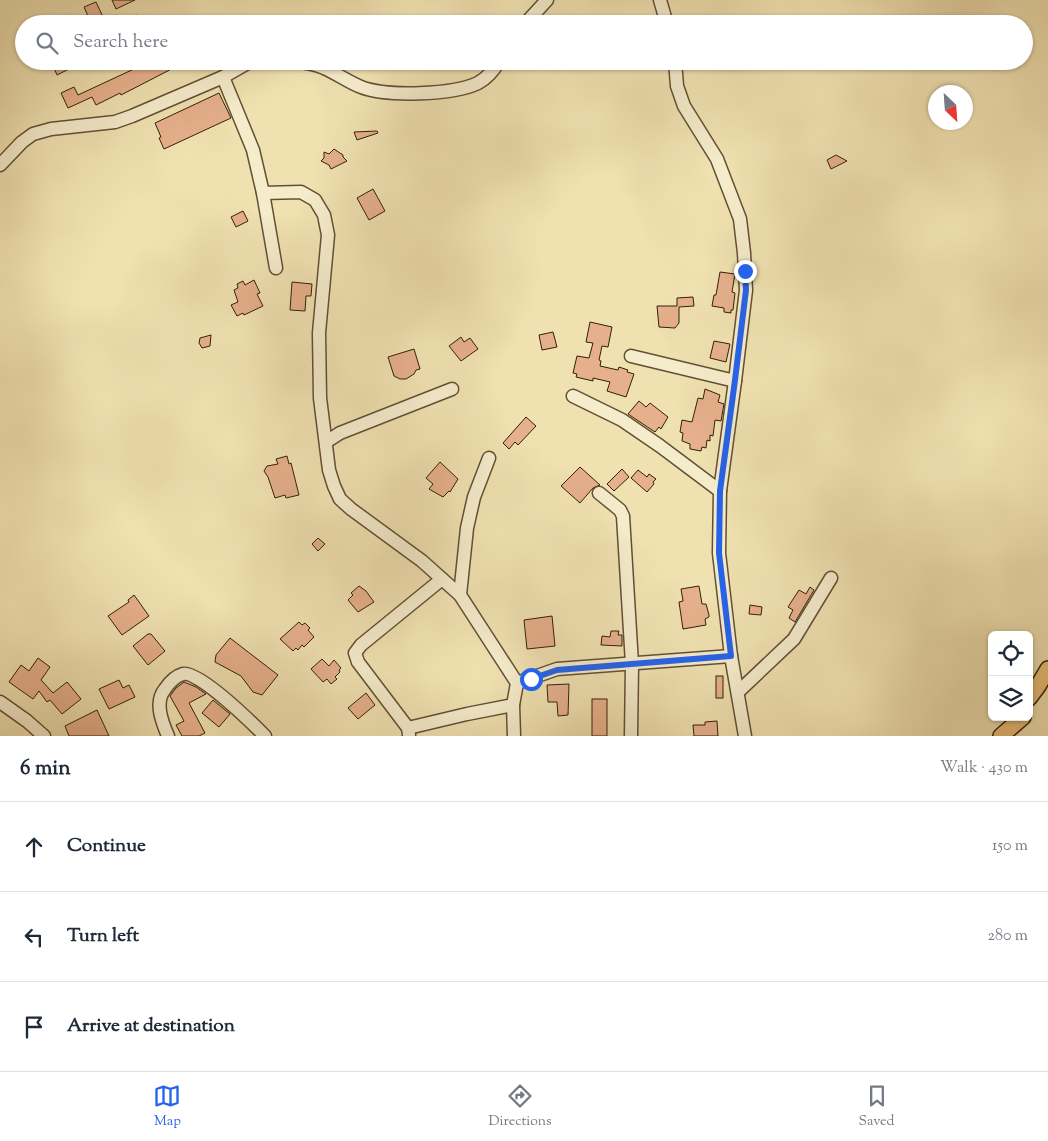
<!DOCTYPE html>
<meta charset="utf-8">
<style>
body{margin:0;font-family:"Sorts Mill Goudy",serif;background:#f2f2f3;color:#1f2937}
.controls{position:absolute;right:15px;bottom:15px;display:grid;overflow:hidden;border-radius:8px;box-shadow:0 1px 4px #0004}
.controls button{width:45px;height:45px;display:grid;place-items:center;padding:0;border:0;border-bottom:1px solid #e0e1e3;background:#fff;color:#1f2937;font:25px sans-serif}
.compass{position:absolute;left:928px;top:85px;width:45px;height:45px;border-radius:50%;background:#fff;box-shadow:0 1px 4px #0004;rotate:155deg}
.stop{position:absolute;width:15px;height:15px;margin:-11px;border:4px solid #2563eb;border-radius:50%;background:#fff}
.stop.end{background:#2563eb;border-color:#fff;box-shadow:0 1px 5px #0008}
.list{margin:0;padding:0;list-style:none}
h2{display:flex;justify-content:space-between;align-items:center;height:65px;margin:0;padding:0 20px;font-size:21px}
h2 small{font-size:16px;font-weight:400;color:#747a83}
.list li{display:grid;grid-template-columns:32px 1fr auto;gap:15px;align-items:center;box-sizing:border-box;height:90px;padding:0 20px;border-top:1px solid #e0e1e3}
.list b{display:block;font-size:19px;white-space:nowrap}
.list em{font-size:16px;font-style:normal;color:#747a83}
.icon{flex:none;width:28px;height:28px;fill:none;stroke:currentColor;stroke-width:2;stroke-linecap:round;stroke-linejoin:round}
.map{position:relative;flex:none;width:1048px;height:736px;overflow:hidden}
.search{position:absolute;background:#fff;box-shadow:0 1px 4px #0004;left:15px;right:15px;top:15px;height:55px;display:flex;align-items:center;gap:12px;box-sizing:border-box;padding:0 18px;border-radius:28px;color:#747a83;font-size:19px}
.sheet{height:335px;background:#fff}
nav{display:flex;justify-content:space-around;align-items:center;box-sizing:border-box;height:70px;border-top:1px solid #e0e1e3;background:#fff;font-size:14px;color:#747a83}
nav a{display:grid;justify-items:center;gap:2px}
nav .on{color:#2563eb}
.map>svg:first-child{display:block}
</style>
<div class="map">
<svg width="1048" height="736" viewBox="0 0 1048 736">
<rect width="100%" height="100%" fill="#f0e1b1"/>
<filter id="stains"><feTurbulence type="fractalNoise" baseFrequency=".004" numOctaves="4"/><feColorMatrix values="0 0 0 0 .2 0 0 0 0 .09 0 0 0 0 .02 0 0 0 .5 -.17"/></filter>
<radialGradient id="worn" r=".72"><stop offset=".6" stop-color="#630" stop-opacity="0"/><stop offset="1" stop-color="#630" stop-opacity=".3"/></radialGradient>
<g fill="#e6b08c" stroke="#32200a">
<path d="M112 0H135L116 9Z"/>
<path d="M96 2 103 17 91 23 84 7Z"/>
<path d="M137 15 141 24H118Z"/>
<path d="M51 61H65L69 69 57 75Z"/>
<path d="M151 61H187L121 95 120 93 96 105 92 97 68 108 61 93 74 87 78 95Z"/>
<path d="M219 93 231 118 164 149 159 138 161 137 155 123Z"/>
<path d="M377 131 378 133 357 140 354 132Z"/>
<path d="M334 149 343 155V157L347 161 331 169 329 165 321 161 324 158V152L329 154Z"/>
<path d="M836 155 847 161 831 169 827 160Z"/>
<path d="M373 189 385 211 369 220 357 198Z"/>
<path d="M243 211 248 221 236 227 231 217Z"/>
<path d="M720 272 735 274 732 292 735 293 733 310H731V313L724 312V308L712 306 714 295H716Z"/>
<path d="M254 280 260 293 257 294 263 306 244 315 243 313 237 316 231 305 238 302 234 290 238 288 237 284 243 281 245 285Z"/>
<path d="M292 282 312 284 311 296H306L305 311 290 310Z"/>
<path d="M693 297 694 306 679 307V323L675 328 659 327 657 306H677V298Z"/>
<path d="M590 322 612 327 608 347 602 346 599 360 601 361 600 366 618 370 619 367 628 370 627 372 634 374 626 397 607 391 610 382 593 378V381L576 377 577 374 573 373 577 356 589 358 593 343 586 342Z"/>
<path d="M553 332 557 347 542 350 539 335Z"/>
<path d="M211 335 210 346 202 348 199 343 200 338Z"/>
<path d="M461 337 464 342 470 338 478 349 461 361 449 346Z"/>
<path d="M714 341 730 344 726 362 710 358Z"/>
<path d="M414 349 420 369 416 370 414 374 406 379H400L394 376 388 357Z"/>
<path d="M705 389 720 395 718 402 724 404 721 421 715 420 713 436 710 435V441L707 440 706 448 702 447 701 451 690 449V444L682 441 683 433 680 432 682 420 692 422 698 398 703 399Z"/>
<path d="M639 401 646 407 650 403 668 417 661 429 659 427 655 432 628 414Z"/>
<path d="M526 417 536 426 518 445 515 442 509 449 503 443Z"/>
<path d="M287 456 289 464 291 463 299 495 286 498 285 495 275 498 268 477 264 471 267 466 278 464 276 459Z"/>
<path d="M440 462 458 479 450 492 449 491 443 497 429 489 433 484 426 478Z"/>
<path d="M580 467 600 485 593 488 580 503 561 486Z"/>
<path d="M622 469 629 477 614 491 607 484Z"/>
<path d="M638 470 647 477 649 474 656 479 653 482 654 484 647 492 631 478Z"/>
<path d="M318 538 325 544 318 551 312 544Z"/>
<path d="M359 586 366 591 374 602 358 612 348 600 353 595 351 593Z"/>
<path d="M699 586 702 604H706L709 615V617L705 619 706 625 683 629 679 602 683 601 681 589Z"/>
<path d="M810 587 814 590 795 622 789 618 793 610 788 607 799 590 806 594Z"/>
<path d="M134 595 149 616 122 635 108 616 129 602 128 600Z"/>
<path d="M750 605 762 607 761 615 749 614Z"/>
<path d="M552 616 555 646 527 649 524 620Z"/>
<path d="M299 622 302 625 305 623 310 628 308 630 314 637 304 647 302 645 298 650 296 648 293 651 280 639Z"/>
<path d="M611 631H619L618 635H622V646L601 645 602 636 610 637Z"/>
<path d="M148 634H151L165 651 148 665 133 646Z"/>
<path d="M230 638 278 675 262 695 253 692 241 676 215 662 216 655Z"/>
<path d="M38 658 50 667 41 680 53 693 67 682 81 699 62 714 50 700 47 702 39 691 33 699 9 682 21 665 29 671Z"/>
<path d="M322 659 329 666 334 660 341 668 339 670 340 672 335 677 337 679 331 684 327 679 323 682 311 669Z"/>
<rect x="716" y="676" width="7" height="22"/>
<path d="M119 680 123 688 129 685 135 697 109 709 99 689Z"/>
<path d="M184 682 196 687 206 694 189 703 205 733 199 736H182L176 725 184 721 170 696 176 688Z"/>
<path d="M569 684 568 715 558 716 557 702H548L547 685Z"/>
<path d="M366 693 375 705 358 719 348 708Z"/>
<rect x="592" y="699" width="15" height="37"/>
<path d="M213 700 230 714 219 727 202 713Z"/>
<path d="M97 710 109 736H69L65 726Z"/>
<path d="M717 721 718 736H694L693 725H705V722Z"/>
</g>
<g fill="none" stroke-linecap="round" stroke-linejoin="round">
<g stroke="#625034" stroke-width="15">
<g id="minor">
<path d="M660 0 667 24"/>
<path d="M525 24 547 0"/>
<path d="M290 61C301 62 313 63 324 68 336 73 348 82 361 87 387 97 453 95 478 83 487 78 494 70 499 61"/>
<path d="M675 61 677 86 684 106 717 159 740 219 744 253 746 290 735 381 720 491"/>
<path d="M223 77 253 150 263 193 301 192 315 200 324 215 328 235 319 333 320 398 329 470 334 486 340 499 351 509 422 561 460 595"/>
<path d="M0 165 22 142 33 134 51 129 115 122 132 116 223 77 251 61"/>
<path d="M263 193 276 268"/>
<path d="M631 356 735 381"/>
<path d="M573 396 622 420 660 446 720 491 719 553 731 656 745 736"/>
<path d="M326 442 340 433 452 389"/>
<path d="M489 458 474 497 467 528 460 595 517 683 513 705 514 736"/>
<path d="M599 493 620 510 623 516 632 664 631 736"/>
<path d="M517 683 557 669 731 656"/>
<path d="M738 692 794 639 831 578"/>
<path d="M0 702 27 721 44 736"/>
<path d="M408 728 358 662 355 653 361 645 442 579"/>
<path d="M409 735 408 728 467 714 513 705"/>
<path d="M168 736C162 722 154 702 165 689 169 683 176 676 183 674 198 670 252 723 265 736"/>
</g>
</g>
<g stroke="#32200a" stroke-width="18">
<g id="major">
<path d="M1029 698 1038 686 1048 669"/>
<path d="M1001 736 1023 717"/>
</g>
</g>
<use href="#minor" stroke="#f5eccc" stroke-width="12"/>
<use href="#major" stroke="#e8c078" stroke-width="15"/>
</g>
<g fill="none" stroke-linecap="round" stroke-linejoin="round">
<path stroke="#2563eb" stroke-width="6" d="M531 679 557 670 731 656 719 553 720 491 735 380 746 290 745 271"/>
</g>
<rect width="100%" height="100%" filter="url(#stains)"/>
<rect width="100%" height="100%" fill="url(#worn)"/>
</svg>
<div class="controls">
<button><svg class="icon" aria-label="locate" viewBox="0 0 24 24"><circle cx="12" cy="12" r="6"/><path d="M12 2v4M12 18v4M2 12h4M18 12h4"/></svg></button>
<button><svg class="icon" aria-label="layers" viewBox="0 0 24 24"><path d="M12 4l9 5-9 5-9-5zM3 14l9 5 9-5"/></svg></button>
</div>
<svg class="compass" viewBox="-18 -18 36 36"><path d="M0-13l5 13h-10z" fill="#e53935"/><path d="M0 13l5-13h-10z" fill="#747a83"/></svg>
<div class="stop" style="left:531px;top:679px"></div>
<div class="stop end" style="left:745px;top:271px"></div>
<div class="search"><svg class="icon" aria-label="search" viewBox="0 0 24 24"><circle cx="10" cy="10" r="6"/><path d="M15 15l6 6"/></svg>Search here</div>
</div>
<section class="sheet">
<h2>6 min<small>Walk · 430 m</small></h2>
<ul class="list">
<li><svg class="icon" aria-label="ahead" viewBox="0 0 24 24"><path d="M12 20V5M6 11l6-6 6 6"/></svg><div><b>Continue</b></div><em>150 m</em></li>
<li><svg class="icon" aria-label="left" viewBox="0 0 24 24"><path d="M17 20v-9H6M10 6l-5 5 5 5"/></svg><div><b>Turn left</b></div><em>280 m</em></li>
<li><svg class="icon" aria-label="arrive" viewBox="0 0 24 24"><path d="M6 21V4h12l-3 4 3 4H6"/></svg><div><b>Arrive at destination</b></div></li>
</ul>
</section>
<nav>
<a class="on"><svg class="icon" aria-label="map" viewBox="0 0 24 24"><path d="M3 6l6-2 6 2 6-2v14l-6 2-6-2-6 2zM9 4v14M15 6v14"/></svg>Map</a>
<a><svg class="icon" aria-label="directions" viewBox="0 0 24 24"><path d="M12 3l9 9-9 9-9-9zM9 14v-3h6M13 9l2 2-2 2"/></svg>Directions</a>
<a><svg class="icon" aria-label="saved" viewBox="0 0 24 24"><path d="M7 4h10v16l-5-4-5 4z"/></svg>Saved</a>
</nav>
